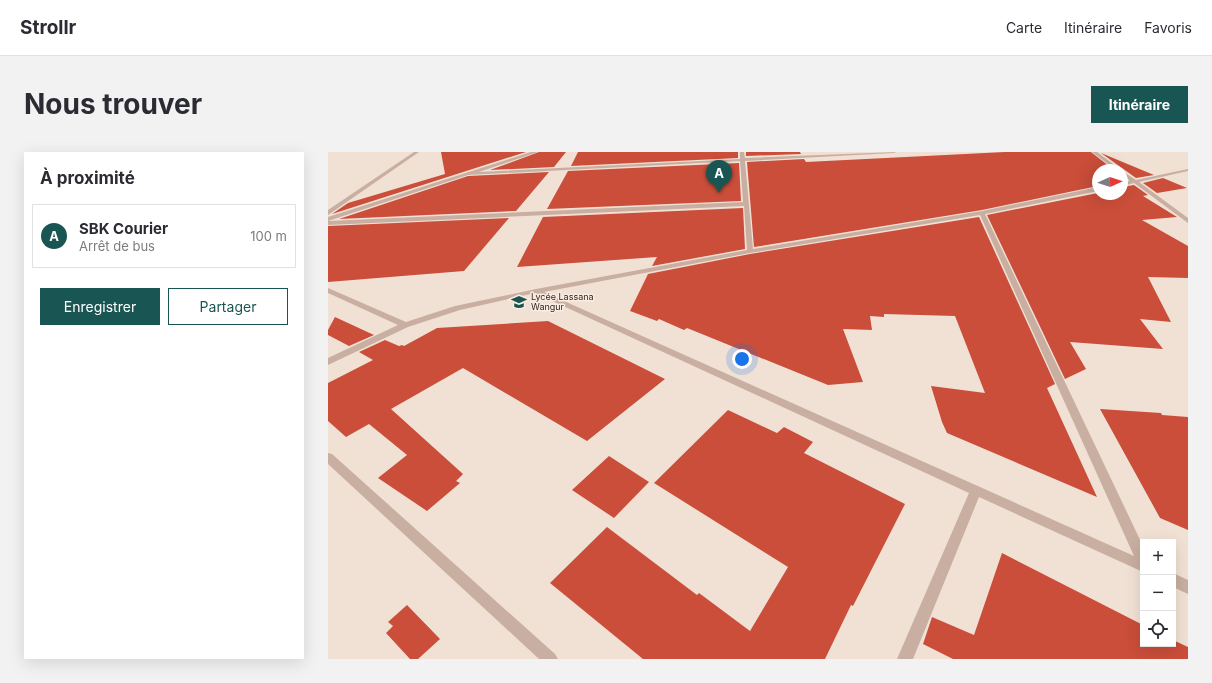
<!DOCTYPE html>
<html lang="fr">
<meta charset="utf-8">
<style>
body{margin:0;font-family:Inter,sans-serif;background:#f2f2f3;color:#2b2b33}
.controls{position:absolute;right:12px;bottom:12px;display:grid;overflow:hidden;border-radius:0px;box-shadow:0 4px 16px #0002}
.controls button{width:36px;height:36px;display:grid;place-items:center;padding:0;border:0;border-bottom:1px solid #e1e1e2;background:#fff;color:#2b2b33;font:20px sans-serif}
.compass{position:absolute;left:764px;top:12px;width:36px;height:36px;border-radius:50%;background:#fff;box-shadow:0 4px 16px #0002;rotate:87deg}
.you{position:absolute;left:414px;top:207px;width:14px;height:14px;margin:-10px;border:3px solid #fff;border-radius:50%;background:#1a73e8;box-shadow:0 0 0 6px #1a73e833}
.badge{display:grid;place-items:center;width:26px;height:26px;border-radius:50%;background:#195653;color:#fff;font-size:13px;font-weight:700}
.pin{position:absolute;translate:-50% -33px;filter:drop-shadow(0 1px 2px #0008)}
.pin::after{content:'';position:absolute;top:21px;width:14px;height:12px;background:inherit;clip-path:polygon(0 0,100% 0,50% 100%)}
.list{margin:0;padding:0;list-style:none}
h2{display:flex;justify-content:space-between;align-items:center;height:52px;margin:0;padding:0 16px;font-size:17px}
h2 small{font-size:13px;font-weight:400;color:#7c7c81}
.list li{display:grid;grid-template-columns:26px 1fr auto;gap:12px;align-items:center;box-sizing:border-box;height:64px;margin:0 8px 8px;padding:0 8px;border:1px solid #e1e1e2;border-radius:0px}
.list b{display:block;font-size:15px;white-space:nowrap}
.list p{margin:0;font-size:13px;white-space:nowrap;color:#7c7c81}
.list em{font-size:13px;font-style:normal;color:#7c7c81}
.actions{display:flex;gap:8px;padding:12px 16px}
.actions a{flex:1;padding:9px 0;border:1px solid #195653;border-radius:0px;text-align:center;font-size:14px;color:#195653}
.actions .main{background:#195653;color:#fff}
.icon{flex:none;width:22px;height:22px;fill:none;stroke:currentColor;stroke-width:2;stroke-linecap:round;stroke-linejoin:round}
.map{position:relative;flex:none;width:860px;height:507px;overflow:hidden;border-radius:0px}
header{display:flex;align-items:center;gap:24px;box-sizing:border-box;height:56px;padding:0 20px;background:#fff;border-bottom:1px solid #e1e1e2}
header strong{font-size:19px}
nav{display:flex;gap:22px;margin-inline-start:auto;font-size:14px}
.intro{display:flex;align-items:center;justify-content:space-between;box-sizing:border-box;height:96px;padding:0 24px}
h1{margin:0;font-size:28px}
.button{padding:10px 18px;border-radius:0px;background:#195653;color:#fff;font-size:14px;font-weight:700}
main{display:flex;gap:24px;padding:0 24px}
aside{flex:1;background:#fff;border-radius:0px;box-shadow:0 4px 16px #0002}
.map>svg:first-child{display:block}
</style>
<header>
<strong>Strollr</strong>
<nav><a>Carte</a><a>Itinéraire</a><a>Favoris</a></nav>
</header>
<div class="intro"><h1>Nous trouver</h1><a class="button">Itinéraire</a></div>
<main>
<aside>
<h2>À proximité<small></small></h2>
<ul class="list">
<li><span class="badge">A</span><div><b>SBK Courier</b><p>Arrêt de bus</p></div><em>100 m</em></li>
</ul>
<div class="actions"><a class="main">Enregistrer</a><a>Partager</a></div>
</aside>
<div class="map">
<svg width="860" height="507" viewBox="0 0 860 507">
<rect width="100%" height="100%" fill="#f1e1d5"/>
<g fill="#ca4e3a">
<path d="M113 0H198L4 62 20 51 117 22Z"/>
<path d="M211 0H238L226 15 162 18Z"/>
<path d="M250 0H410V6L243 14Z"/>
<path d="M418 0H472L473 2 418 4Z"/>
<path d="M677 0H763L786 18H770V34L654 58 426 95 419 10 476 7 478 10Z"/>
<path d="M773 1 826 23 808 26Z"/>
<path d="M411 11 413 49 219 57 240 19Z"/>
<path d="M221 20 188 59 11 67 140 24Z"/>
<path d="M835 26 859 36 829 41 815 31Z"/>
<path d="M806 33 820 43 815 44 849 65 814 68 860 94V126L820 125 843 170 812 167 835 197 742 190 758 217 737 227 659 63 770 41V42H794V35Z"/>
<path d="M415 56 417 97 324 114 329 105 189 115 215 65Z"/>
<path d="M651 65 727 232 719 236 769 345 619 281 614 270 603 234 657 241 627 164 556 162V165L542 164 544 178 515 177 535 230 500 233 359 176 356 178 331 167 329 169 302 159 320 122 422 102Z"/>
<path d="M181 66 136 119 0 130V74Z"/>
<path d="M7 165 46 183 21 194 0 183V178Z"/>
<path d="M220 169 337 227 259 289 135 216 63 257 135 322 128 329 132 331 99 359 50 326 79 303 41 272 18 285 0 269V231L45 208 31 200 57 188 71 194 74 193 76 194 109 176Z"/>
<path d="M772 257 833 261 834 263 860 265V378L832 366Z"/>
<path d="M400 258 449 281 456 275 485 290 476 301 577 352 525 454 523 453 497 507H315L222 431 279 375 369 443 371 441 422 479 460 415 326 331Z"/>
<path d="M281 304 321 330 286 366 244 338Z"/>
<path d="M674 401 815 473V492H845V488L860 495V507H625L595 492 604 465 646 483Z"/>
<path d="M79 453 112 487 90 507H82L58 481 65 474 60 470Z"/>
</g>
<g fill="none" stroke-linecap="round" stroke-linejoin="round">
<g fill="#c9afa1" fill-rule="evenodd">
<path d="M86 0H91L0 63V58Z"/>
<path d="M203 0H210L151 20 412 7V0H416L417 6 568 0 566 1 417 9 425 97 654 59 770 35V39L657 62 815 394V420L651 345 585 507H569L641 341 207 141 132 158 80 175 0 213V206L70 173 0 141V136L78 170 127 154 208 137 419 98 416 54 0 73V69L415 50 412 9 140 23 0 69V65ZM652 63 806 404 216 140 422 101Z"/>
<path d="M764 0H769L793 18H788Z"/>
<path d="M860 17V19L811 30 860 66V71L806 31 794 34V30L802 29 794 22V19L808 28Z"/>
<path d="M0 301 4 302 227 502 230 507H211L0 312Z"/>
<path d="M845 421 860 428V442L845 435Z"/>
</g>
</g>
<defs>
<g id="school-bare" transform="scale(1.2)"><path d="M0-5L7-2L0 1L-7-2ZM-4 1L0 2.5L4 1V4Q0 6-4 4Z" fill="#195653" stroke="#f9ece1" stroke-width="2.5" paint-order="stroke"/></g>
</defs>
<g fill-rule="evenodd">
<use href="#school-bare" x="191" y="150"/>
</g>
<g text-anchor="middle" stroke-width="3" stroke-linejoin="round" paint-order="stroke">
<g font-size="9" fill="#332724" stroke="#f9ece1" text-anchor="start">
<text x="203" y="148">Lycée Lassana<tspan x="203" dy="10">Wangur</tspan></text>
</g>
</g>
</svg>
<div class="controls">
<button>+</button>
<button>−</button>
<button><svg class="icon" aria-label="locate" viewBox="0 0 24 24"><circle cx="12" cy="12" r="6"/><path d="M12 2v4M12 18v4M2 12h4M18 12h4"/></svg></button>
</div>
<svg class="compass" viewBox="-18 -18 36 36"><path d="M0-13l5 13h-10z" fill="#e53935"/><path d="M0 13l5-13h-10z" fill="#7c7c81"/></svg>
<div class="you"></div>
<div class="pin badge" style="left:391px;top:41px">A</div>
</div>
</main>
